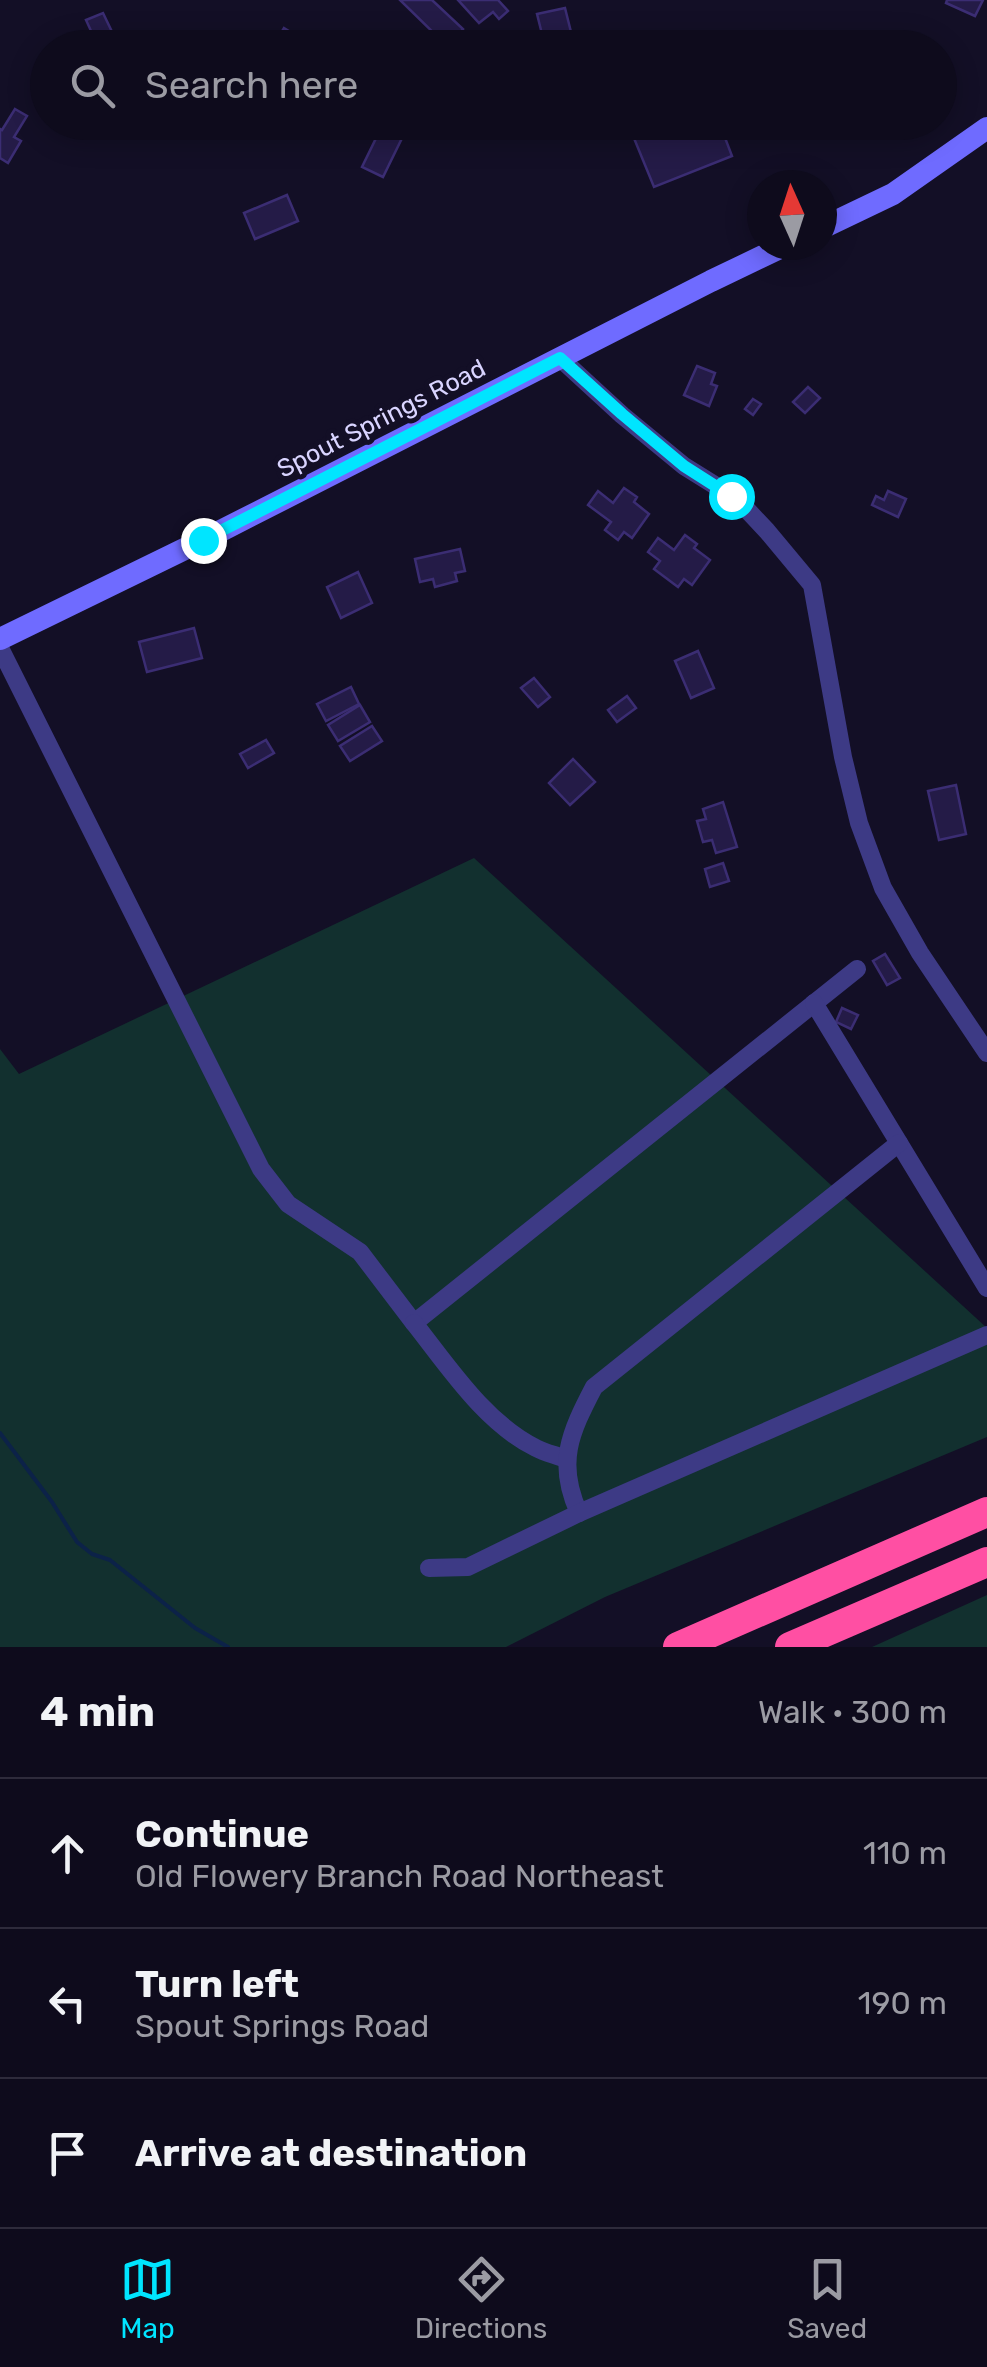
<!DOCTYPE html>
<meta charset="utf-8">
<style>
body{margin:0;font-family:Rubik,sans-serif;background:#1c1929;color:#f1f3f6}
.compass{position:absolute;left:747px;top:170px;width:90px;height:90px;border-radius:50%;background:#0e0b1c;box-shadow:0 5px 25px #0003;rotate:357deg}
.stop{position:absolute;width:30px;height:30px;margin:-22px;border:8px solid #00e5ff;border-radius:50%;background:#fff}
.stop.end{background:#00e5ff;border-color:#fff;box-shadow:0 2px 10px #0008}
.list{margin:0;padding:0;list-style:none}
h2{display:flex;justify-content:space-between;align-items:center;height:130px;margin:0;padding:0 40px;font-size:42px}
h2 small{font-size:32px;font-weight:400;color:#9b9ba3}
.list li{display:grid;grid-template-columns:65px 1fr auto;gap:30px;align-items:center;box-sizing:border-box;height:150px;padding:0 40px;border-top:2px solid #2e2b3b}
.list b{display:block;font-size:38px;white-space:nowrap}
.list p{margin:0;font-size:32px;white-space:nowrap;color:#9b9ba3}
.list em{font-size:32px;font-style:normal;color:#9b9ba3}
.icon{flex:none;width:55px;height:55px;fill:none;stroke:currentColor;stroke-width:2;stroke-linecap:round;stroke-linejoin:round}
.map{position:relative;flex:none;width:987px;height:1647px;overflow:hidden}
.search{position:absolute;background:#0e0b1c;box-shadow:0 5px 25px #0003;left:30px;right:30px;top:30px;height:110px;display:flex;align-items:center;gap:25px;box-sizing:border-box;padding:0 35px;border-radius:55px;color:#9b9ba3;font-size:38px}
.sheet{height:580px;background:#0e0b1c}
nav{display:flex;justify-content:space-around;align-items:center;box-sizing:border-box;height:140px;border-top:2px solid #2e2b3b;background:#0e0b1c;font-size:28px;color:#9b9ba3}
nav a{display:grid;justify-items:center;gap:5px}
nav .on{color:#00e5ff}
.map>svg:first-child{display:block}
</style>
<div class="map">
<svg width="987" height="1647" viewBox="0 0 987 1647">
<rect width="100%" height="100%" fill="#130f26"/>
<g fill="#12302f">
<path d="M474 858 987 1328V1437L605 1597 506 1647H0V1049L19 1074Z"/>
<path d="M987 1595V1647H872Z"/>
</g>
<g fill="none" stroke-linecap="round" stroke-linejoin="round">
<path stroke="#0c2248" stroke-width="4" d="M0 1433 52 1502 77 1542 92 1554 110 1560 195 1628 228 1647"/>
</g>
<g fill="#241b47" stroke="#3b2d73" stroke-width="2.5">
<path d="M400 0H432L463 29 447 46Z"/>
<path d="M458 0H498L508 11 499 19 493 12 479 23Z"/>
<path d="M947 0H983L975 16 946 3Z"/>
<path d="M565 8 572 36 544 42 537 14Z"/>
<path d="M103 13 114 36 97 44 86 20Z"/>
<path d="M284 28 307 42 304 48H272Z"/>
<path d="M15 109 27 116 14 137 21 141 8 163 0 158V129L2 130Z"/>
<path d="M637 122H645L647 127 658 122H719L732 156 654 187 629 126Z"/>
<path d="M383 124 404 134 383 177 362 167Z"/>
<path d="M287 195 298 221 255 239 244 213Z"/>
<path d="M697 366 715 373 711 384 717 386 709 406 684 395Z"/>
<path d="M808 387 820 398 805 413 793 402Z"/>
<path d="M753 399 761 404 753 415 745 409Z"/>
<path d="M624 488 637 497 634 502 649 514 632 538 624 532 618 540 605 530 611 522 588 505 598 491 613 503Z"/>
<path d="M888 491 906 499 898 517 872 505 876 496 884 500Z"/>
<path d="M685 535 697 544 694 548 710 560 692 585 684 579 678 587 654 569 660 561 648 552 658 538 674 550Z"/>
<path d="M460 549 465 571 455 573 457 581 435 587 433 579 420 582 415 559Z"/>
<path d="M358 572 372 603 341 618 327 587Z"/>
<path d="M194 628 202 658 147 672 139 642Z"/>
<path d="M698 651 714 688 691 698 675 661Z"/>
<path d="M534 678 550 697 538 707 521 688Z"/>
<path d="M351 687 359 704 326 721 317 704Z"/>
<path d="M627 696 636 708 617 722 608 710Z"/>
<path d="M360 705 370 722 338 741 328 725Z"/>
<path d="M372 726 382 741 350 761 340 746Z"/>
<path d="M266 740 274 753 248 768 240 754Z"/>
<path d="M573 759 595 782 570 805 549 783Z"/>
<path d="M956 785 966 834 939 840 928 791Z"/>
<path d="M723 802 737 847 716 853 712 840 703 842 697 821 706 819 703 809Z"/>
<path d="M723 863 729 881 710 887 705 869Z"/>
<path d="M885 954 900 978 887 985 873 961Z"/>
<path d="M842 1008 858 1015 851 1029 836 1022Z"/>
</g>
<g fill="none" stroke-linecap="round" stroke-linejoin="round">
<g stroke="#3d3a85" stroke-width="18">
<path d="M560 358 622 415 684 466 737 499 767 531 812 585 843 757 859 823 883 888 920 953 987 1053"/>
<path d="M0 648 261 1169 288 1204 360 1252 414 1323 857 969"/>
<path d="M814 1003 987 1288"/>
<path d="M414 1323C448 1366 485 1423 536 1448 545 1453 556 1455 566 1459"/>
<path d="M579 1513C556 1463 570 1433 594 1387L899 1143"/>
<path d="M429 1568 468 1567 579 1513 987 1335"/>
</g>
<g stroke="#6f6bff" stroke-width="22">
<path d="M822 228 893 194 987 128"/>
<path d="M0 639 203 540 711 281 786 245"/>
</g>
<g stroke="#ff4fa3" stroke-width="30">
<path d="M678 1647 987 1512"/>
<path d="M790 1647 987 1562"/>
</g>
</g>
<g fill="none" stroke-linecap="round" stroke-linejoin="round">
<path stroke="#00e5ff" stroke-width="12" d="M203 540 560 358 622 414 684 466 731 496"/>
</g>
<g text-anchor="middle" stroke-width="10" stroke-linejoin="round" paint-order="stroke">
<g font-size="25" fill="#d9d4ff" stroke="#130f26">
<text transform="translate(381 418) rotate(-27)" y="9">Spout Springs Road</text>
</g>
</g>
</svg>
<svg class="compass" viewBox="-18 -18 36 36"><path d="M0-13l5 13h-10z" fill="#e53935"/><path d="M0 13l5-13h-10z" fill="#9b9ba3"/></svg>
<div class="stop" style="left:731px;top:496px"></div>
<div class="stop end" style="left:203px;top:540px"></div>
<div class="search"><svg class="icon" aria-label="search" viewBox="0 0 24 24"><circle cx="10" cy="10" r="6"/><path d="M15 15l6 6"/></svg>Search here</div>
</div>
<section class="sheet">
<h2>4 min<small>Walk · 300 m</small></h2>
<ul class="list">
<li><svg class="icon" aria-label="ahead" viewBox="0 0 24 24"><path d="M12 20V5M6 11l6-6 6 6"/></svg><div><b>Continue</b><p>Old Flowery Branch Road Northeast</p></div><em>110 m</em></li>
<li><svg class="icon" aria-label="left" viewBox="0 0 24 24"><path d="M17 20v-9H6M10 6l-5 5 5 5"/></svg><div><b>Turn left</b><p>Spout Springs Road</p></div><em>190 m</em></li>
<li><svg class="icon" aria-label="arrive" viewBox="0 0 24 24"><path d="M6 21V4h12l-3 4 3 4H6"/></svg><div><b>Arrive at destination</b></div></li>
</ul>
</section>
<nav>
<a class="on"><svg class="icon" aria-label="map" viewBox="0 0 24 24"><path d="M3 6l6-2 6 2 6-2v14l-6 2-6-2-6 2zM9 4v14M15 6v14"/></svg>Map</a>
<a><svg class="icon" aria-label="directions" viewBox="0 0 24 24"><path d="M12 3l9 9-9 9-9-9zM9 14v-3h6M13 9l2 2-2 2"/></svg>Directions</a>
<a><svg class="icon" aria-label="saved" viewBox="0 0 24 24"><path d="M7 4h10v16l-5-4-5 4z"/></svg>Saved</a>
</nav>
